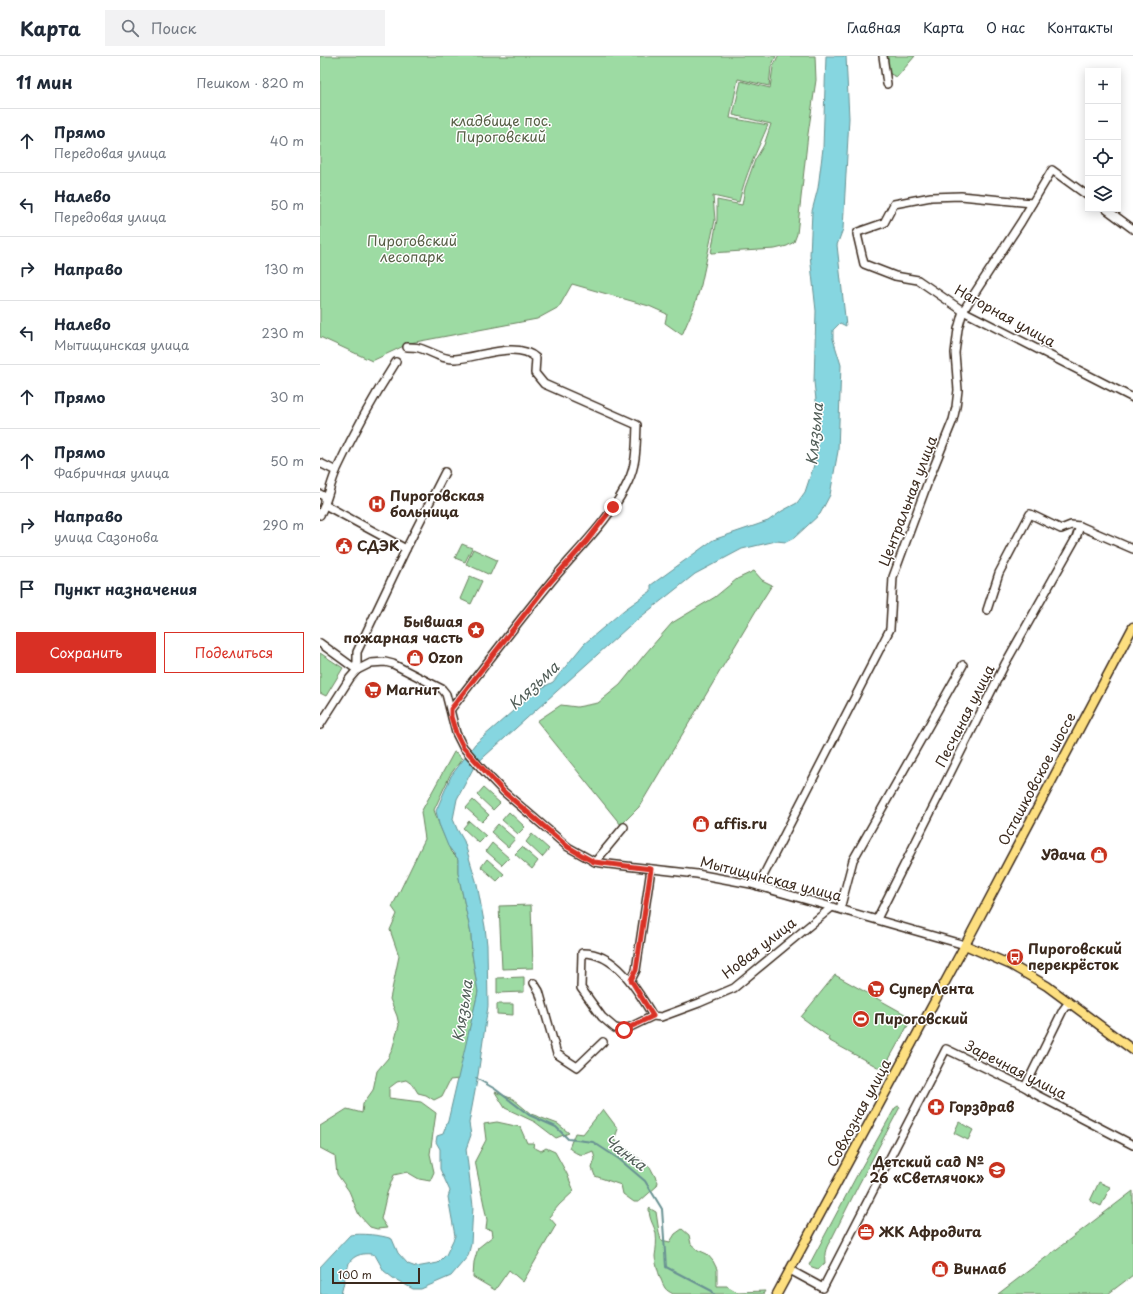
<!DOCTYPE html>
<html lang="ru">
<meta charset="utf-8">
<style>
body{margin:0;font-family:"Playpen Sans",sans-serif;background:#f2f2f3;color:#1f2937}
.controls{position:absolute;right:12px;top:12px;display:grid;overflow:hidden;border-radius:0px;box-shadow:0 2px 10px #0003}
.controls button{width:36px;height:36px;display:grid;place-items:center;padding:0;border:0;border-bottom:1px solid #e0e1e3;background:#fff;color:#1f2937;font:20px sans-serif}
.scale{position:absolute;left:12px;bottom:10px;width:88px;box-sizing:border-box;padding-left:4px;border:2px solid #3b2a1e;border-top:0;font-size:11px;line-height:14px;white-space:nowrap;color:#3b2a1e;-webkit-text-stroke:3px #fff;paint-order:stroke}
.stop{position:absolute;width:12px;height:12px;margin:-9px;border:3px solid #d93025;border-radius:50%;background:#fff}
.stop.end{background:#d93025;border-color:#fff;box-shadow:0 1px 4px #0008}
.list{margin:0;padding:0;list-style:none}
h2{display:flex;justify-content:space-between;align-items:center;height:52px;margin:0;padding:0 16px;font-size:17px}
h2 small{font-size:13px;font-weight:400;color:#747a83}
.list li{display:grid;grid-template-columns:26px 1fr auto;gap:12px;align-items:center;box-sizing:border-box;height:64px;padding:0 16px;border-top:1px solid #e0e1e3}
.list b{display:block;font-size:15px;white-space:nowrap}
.list p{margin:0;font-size:13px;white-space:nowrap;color:#747a83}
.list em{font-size:13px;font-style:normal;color:#747a83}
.actions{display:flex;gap:8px;padding:12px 16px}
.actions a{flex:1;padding:9px 0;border:1px solid #d93025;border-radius:0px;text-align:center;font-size:14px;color:#d93025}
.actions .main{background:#d93025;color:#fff}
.icon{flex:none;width:22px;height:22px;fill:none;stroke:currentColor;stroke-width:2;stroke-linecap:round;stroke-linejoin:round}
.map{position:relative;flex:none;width:813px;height:1238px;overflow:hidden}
header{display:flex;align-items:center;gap:24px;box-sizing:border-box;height:56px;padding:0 20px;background:#fff;border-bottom:1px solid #e0e1e3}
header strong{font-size:19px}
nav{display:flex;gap:22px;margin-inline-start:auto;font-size:14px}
.search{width:280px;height:36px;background:#f2f2f3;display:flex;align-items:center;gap:10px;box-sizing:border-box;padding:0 14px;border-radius:0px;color:#747a83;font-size:15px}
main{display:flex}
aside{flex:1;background:#fff}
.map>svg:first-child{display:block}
</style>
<header>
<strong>Карта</strong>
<div class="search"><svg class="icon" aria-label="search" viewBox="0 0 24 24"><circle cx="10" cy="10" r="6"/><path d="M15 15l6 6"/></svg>Поиск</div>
<nav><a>Главная</a><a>Карта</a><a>О нас</a><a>Контакты</a></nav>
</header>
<main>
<aside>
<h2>11 мин<small>Пешком · 820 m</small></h2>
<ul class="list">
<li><svg class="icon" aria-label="ahead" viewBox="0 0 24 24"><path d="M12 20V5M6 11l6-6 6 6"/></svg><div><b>Прямо</b><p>Передовая улица</p></div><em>40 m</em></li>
<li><svg class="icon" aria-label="left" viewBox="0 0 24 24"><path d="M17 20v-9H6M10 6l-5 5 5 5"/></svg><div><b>Налево</b><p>Передовая улица</p></div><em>50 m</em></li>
<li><svg class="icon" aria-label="right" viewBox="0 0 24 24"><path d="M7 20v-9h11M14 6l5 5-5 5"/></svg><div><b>Направо</b></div><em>130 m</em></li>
<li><svg class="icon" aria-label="left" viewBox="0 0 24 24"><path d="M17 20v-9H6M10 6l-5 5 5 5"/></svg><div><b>Налево</b><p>Мытищинская улица</p></div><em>230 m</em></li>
<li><svg class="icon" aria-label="ahead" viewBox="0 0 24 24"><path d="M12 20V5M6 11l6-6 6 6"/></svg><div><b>Прямо</b></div><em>30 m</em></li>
<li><svg class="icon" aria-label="ahead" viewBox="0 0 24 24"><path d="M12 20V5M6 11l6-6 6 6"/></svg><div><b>Прямо</b><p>Фабричная улица</p></div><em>50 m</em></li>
<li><svg class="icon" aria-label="right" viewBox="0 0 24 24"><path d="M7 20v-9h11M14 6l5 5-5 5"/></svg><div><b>Направо</b><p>улица Сазонова</p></div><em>290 m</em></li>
<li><svg class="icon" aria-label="arrive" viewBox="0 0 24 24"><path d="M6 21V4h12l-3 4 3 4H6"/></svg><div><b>Пункт назначения</b></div></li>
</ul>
<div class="actions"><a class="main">Сохранить</a><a>Поделиться</a></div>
</aside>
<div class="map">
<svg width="813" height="1238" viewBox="0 0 813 1238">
<rect width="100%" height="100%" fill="#fff"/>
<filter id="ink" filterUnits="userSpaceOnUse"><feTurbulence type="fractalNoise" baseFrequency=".025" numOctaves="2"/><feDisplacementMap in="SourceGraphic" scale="8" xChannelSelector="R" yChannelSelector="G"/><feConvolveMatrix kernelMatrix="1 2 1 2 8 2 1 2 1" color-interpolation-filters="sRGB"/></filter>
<g filter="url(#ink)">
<g fill="#9ddba3" stroke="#6c8260">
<path d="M0 0H456L451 11 449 30 418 23 410 62 448 69C437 95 425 119 419 146L393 140 395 164 381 229 374 251 362 279 345 267 347 258 329 250 252 228 239 251 217 263 90 287 52 305 0 281Z"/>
<path d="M458 0H495L496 24 488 78 477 178 474 186 467 190 455 193 391 197 397 164V144L422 149 425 132 435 104 444 89 451 68 413 59 421 25 450 32 453 11Z"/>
<path d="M566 0H595L577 21 568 17Z"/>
<path d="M142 488 152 492 145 506 135 502Z"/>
<path d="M153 493 177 504 170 519 146 508Z"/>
<path d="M434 515 442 524 452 529 440 548 319 751 301 769 217 665 241 649 257 651 278 647 300 629 325 598 352 567 395 541 417 523Z"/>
<path d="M150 520 162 525 151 548 140 543Z"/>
<path d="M0 597 23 612 6 640 0 637Z"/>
<path d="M134 696 137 697 142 703 130 719 114 754 119 768 131 796 138 803V817L151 878 152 898 158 936 139 1023 130 1024 122 1040 114 1044 106 1039 98 1037 93 1029 86 1024 77 1026 69 1032V1042L101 1046 116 1057 110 1098 114 1116 110 1125 99 1123 87 1116 74 1119 67 1137 61 1163 67 1172 57 1173 50 1171 39 1159 29 1135 17 1118 15 1100 0 1092V1070L27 1053 42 1057 43 1048 53 1034 57 1015 68 1002 72 994 79 969 77 960 70 943 79 900 70 874 77 858 72 851 105 783 101 756Z"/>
<path d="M163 732 180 747 173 754 157 739Z"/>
<path d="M153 744 169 759 162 766 146 752Z"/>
<path d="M189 756 205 771 198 778 182 764Z"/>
<path d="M149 765 166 780 159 787 143 772Z"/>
<path d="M178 768 195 783 188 791 171 776Z"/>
<path d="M212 778 229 793 222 801 206 786Z"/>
<path d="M172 787 189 802 182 809 166 795Z"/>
<path d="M202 791 218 805 212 813 195 798Z"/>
<path d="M167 803 184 818 177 825 161 811Z"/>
<path d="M211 849 213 912 182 913 179 850Z"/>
<path d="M515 919 592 962 563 1014 508 984 509 981 481 961Z"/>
<path d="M204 921V936L177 937V922Z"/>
<path d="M177 948H193V959L177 958Z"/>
<path d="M175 1036 193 1043 211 1058 238 1068 249 1077 236 1082 215 1066 185 1052Z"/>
<path d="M578 1050 580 1051 539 1128 512 1182C506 1191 504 1196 505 1207L498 1213 492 1211 489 1209 536 1121 575 1052Z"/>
<path d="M283 1053 298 1073 294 1084 330 1111 338 1126 337 1130 319 1146H314L303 1138 301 1129 275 1120 272 1112 275 1103 273 1095C262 1100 259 1100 249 1092L255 1077 263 1078Z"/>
<path d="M177 1066 200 1071 207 1087H214L213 1091 221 1095 226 1092 235 1096 247 1118 254 1135 239 1149 229 1161 236 1169 203 1226 189 1214 175 1234 153 1221 154 1206 158 1192 173 1180 172 1174 166 1173 167 1164 155 1105 166 1084 164 1068Z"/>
<path d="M639 1066 653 1074 648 1084 634 1077Z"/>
<path d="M779 1126 790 1131 781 1150 770 1145Z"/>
<path d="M813 1135V1219L788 1238H678Z"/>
<path d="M329 1152 336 1156 339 1176 341 1184 350 1186 355 1178 362 1173 369 1179 371 1188 378 1194 387 1198 393 1205 397 1213V1230H407L417 1236 445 1235 443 1238H353C350 1236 347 1235 345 1232 341 1226 335 1207 335 1200 336 1193 337 1186 336 1178 334 1168 329 1165 329 1152Z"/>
</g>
<path fill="#86d6e0" stroke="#689192" d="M506 0H526L529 62 523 173 517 189 526 270 520 267 513 274V283L521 309 518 395 510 439 500 458 474 482 466 486 456 485 422 493 375 518 308 571 155 709 137 743 133 763 137 773 144 785 157 828 165 871 167 889 168 950 158 1019 149 1067 151 1079 146 1093 153 1150 151 1188 148 1200 131 1220 101 1233H93L73 1222 64 1215 55 1199C46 1196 34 1198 29 1207L21 1238H0V1211L30 1179C40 1177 63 1179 72 1183L78 1197 88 1208 96 1211 118 1207 126 1199 135 1180 128 1141 130 1135 120 1113V1093L116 1086 117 1080 123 1078 128 1065 158 936 152 898 151 878 138 817V803L128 790 119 768 116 755 131 720 155 688 216 635 233 626 264 588 304 554 331 535V529L393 484 448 465 462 455 477 447 485 436 496 403 499 371 494 326 496 255 490 199 492 155 498 132 503 92Z"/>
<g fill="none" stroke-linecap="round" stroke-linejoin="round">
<path stroke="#689192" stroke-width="2" d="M156 1022 175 1033 209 1059 236 1071 248 1083 273 1086 299 1103 325 1125 342 1153 346 1211 392 1235 394 1238"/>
<g stroke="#3b2a1e" stroke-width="10">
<g id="minor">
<path d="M563 0 567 28"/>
<path d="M712 147 641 140 611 141 574 148 564 167 538 176 537 178 544 208 575 220 598 224 643 255 813 342"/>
<path d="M786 153 813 173"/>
<path d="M87 291C91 291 95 291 99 292 111 295 122 304 135 303 158 302 197 284 216 302L215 317 224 328 317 369C316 389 317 407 308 426 291 463 256 495 230 527 196 568 164 611 131 653"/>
<path d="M0 407 16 415"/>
<path d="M0 438 5 441V449L86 493"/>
<path d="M0 459C8 444 10 428 17 413 34 376 54 340 76 306"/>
<path d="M667 554 679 517 710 458 741 473 751 469 760 470 813 493"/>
<path d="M0 587 37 614"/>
<path d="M37 614V596L86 493 125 416"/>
<path d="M0 669 30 622 37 614 51 607 65 606 73 608 122 633 126 638 136 677 143 691 161 712 184 736 248 791 275 806 288 808 377 818 431 828 645 889"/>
<path d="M275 806 304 771"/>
<path d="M438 830 570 573 573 521 609 423 633 364 636 351 638 334 635 297 638 273 643 255 701 166 732 114 768 140"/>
<path d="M520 853 533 804 643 609"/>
<path d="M557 863 685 608 756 482 760 470"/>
<path d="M311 924 316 914 331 813"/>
<path d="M214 927 219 935 237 998 257 1011 283 986"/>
<path d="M333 960C318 935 296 896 262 897L261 932 282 961 295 972 304 974 333 960 341 961 379 947 414 932 512 851"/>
<path d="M705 1031 743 954 746 950 754 949"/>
<path d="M470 1214 503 1232 626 993 705 1031 715 1038 813 1089"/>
</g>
</g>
<g stroke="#3b2a1e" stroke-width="11">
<g id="major">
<path d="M645 889 691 909 727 930 813 994"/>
<path d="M457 1238 645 889 813 571"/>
</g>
</g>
<use href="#minor" stroke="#fff" stroke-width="7"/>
<use href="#major" stroke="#fddf80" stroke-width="8"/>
</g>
</g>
<g fill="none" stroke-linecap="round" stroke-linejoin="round" filter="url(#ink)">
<path stroke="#d93025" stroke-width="5" d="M293 451 267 485 225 532 131 653V661L136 677 143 691 184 736 248 791 263 800 274 806 331 813 316 914 311 924 333 960 304 974"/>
</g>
<defs>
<g id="hospital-disc" transform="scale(0.9)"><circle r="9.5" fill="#c8321e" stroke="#fff"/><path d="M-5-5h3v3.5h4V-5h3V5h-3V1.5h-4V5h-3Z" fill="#fff"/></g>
<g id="civic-disc" transform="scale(0.9)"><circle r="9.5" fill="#c8321e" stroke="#fff"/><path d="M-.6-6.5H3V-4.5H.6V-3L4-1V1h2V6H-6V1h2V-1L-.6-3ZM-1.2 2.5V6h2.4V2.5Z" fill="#fff"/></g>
<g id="sight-disc" transform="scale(0.9)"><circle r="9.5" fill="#c8321e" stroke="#fff"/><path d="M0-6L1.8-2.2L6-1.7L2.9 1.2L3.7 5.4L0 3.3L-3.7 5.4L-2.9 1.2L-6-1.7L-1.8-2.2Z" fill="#fff"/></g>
<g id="shop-disc" transform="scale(0.9)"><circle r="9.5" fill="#c8321e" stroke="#fff"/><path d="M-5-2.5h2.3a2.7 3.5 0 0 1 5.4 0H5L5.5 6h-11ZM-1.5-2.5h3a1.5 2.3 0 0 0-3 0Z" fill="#fff"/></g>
<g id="supermarket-disc" transform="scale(0.9)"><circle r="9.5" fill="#c8321e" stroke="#fff"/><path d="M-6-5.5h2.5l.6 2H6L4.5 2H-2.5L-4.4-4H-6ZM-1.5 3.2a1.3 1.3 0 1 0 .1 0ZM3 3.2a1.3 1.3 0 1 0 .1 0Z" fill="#fff"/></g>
<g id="bus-disc" transform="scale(0.9)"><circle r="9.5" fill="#c8321e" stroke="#fff"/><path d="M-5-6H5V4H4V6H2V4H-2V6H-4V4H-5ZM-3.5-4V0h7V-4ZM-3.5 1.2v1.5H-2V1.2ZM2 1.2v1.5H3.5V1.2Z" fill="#fff"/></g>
<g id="stadium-disc" transform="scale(0.9)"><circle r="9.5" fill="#c8321e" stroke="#fff"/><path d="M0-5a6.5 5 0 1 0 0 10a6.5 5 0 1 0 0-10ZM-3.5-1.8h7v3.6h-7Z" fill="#fff"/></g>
<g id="pharmacy-disc" transform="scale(0.9)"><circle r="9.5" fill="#c8321e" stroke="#fff"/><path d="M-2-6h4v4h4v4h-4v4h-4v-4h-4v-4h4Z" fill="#fff"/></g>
<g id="school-disc" transform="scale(0.9)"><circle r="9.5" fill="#c8321e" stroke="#fff"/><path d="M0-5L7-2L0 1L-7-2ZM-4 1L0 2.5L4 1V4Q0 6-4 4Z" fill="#fff"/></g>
<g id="office-disc" transform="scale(0.9)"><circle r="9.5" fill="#c8321e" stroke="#fff"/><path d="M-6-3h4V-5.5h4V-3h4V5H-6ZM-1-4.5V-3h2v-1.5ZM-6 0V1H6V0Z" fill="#fff"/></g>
</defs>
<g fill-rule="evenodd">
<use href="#hospital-disc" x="57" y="448"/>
<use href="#civic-disc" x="24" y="490"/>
<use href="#sight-disc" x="156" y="574"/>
<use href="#shop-disc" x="95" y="602"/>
<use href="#supermarket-disc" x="53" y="634"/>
<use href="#shop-disc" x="381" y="768"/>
<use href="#shop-disc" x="779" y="799"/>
<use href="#bus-disc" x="695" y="901"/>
<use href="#supermarket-disc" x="556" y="933"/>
<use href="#stadium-disc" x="541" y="963"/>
<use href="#pharmacy-disc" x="616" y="1051"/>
<use href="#school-disc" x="677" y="1114"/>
<use href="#office-disc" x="546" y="1176"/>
<use href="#shop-disc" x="620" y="1213"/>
</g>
<g text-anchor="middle" stroke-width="3" stroke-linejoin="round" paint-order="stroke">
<g font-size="14" fill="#585f46" stroke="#fff">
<text x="181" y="70">кладбище пос.<tspan x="181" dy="16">Пироговский</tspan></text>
<text x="92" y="190">Пироговский<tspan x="92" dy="16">лесопарк</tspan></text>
</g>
<g font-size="14" fill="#3b2a1e" stroke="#fff">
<text transform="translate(685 260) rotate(29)" y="5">Нагорная улица</text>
<text transform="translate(588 445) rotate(-69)" y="5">Центральная улица</text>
<text transform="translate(645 660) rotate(-63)" y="5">Песчаная улица</text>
<text transform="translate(717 723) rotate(-62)" y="5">Осташковское шоссе</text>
<text transform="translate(451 823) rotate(14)" y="5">Мытищинская улица</text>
<text transform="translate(439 892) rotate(-38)" y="5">Новая улица</text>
<text transform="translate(696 1014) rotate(27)" y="5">Заречная улица</text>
<text transform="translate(539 1057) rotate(-62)" y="5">Совхозная улица</text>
</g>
<g font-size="14" font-weight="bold" fill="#3b2a1e" stroke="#fff" text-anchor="start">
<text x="70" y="445">Пироговская<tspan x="70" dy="16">больница</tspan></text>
<text x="37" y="495">СДЭК</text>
<text x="143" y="571" text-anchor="end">Бывшая<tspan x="143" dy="16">пожарная часть</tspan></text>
<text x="108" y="607">Ozon</text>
<text x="66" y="639">Магнит</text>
<text x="394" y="773">affis.ru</text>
<text x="766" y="804" text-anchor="end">Удача</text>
<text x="708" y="898">Пироговский<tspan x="708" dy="16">перекрёсток</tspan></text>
<text x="569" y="938">СуперЛента</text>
<text x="554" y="968">Пироговский</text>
<text x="629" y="1056">Горздрав</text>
<text x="664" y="1111" text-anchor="end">Детский сад №<tspan x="664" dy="16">26 «Светлячок»</tspan></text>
<text x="559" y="1181">ЖК Афродита</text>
<text x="633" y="1218">Винлаб</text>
</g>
<g font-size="15" font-style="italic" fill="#525e58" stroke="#fff">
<text transform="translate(495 378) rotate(-84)" y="5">Клязьма</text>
<text transform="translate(214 630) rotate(-43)" y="5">Клязьма</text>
<text transform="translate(143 955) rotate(-81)" y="5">Клязьма</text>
<text transform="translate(305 1097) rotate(37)" y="5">Чанка</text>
</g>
</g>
</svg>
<div class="controls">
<button>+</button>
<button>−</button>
<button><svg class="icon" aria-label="locate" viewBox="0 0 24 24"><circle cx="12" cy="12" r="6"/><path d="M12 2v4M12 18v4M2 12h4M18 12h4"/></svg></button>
<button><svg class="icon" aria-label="layers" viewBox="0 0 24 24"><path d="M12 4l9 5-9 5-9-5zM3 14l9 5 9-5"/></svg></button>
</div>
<div class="scale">100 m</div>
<div class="stop" style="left:304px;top:974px"></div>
<div class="stop end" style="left:293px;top:451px"></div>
</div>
</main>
